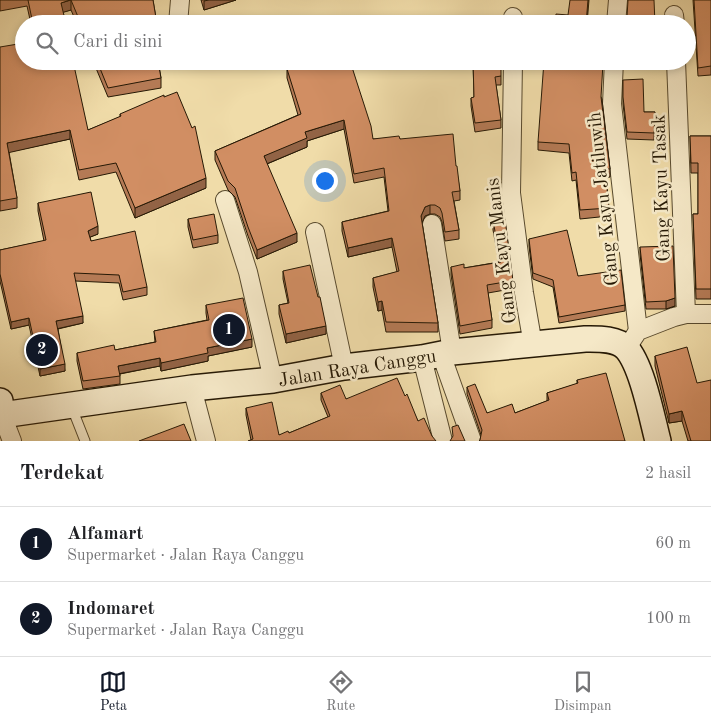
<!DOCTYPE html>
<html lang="id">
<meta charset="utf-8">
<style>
body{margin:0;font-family:"Old Standard TT",serif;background:#f2f2f2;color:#202124}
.you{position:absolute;left:324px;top:180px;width:18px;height:18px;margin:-12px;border:4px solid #fff;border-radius:50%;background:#1a73e8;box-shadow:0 0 0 8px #1a73e833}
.badge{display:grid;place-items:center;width:32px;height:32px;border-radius:50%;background:#111827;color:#fff;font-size:16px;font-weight:700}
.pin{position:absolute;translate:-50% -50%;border:2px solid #fff;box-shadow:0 1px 5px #0006}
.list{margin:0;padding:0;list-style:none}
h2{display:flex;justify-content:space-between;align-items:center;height:65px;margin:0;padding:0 20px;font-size:21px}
h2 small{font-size:16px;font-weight:400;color:#757577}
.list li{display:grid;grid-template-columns:32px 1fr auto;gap:15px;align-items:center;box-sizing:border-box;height:75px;padding:0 20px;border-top:1px solid #e0e0e0}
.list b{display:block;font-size:19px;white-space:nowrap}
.list p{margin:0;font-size:16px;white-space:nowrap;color:#757577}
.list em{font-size:16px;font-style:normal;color:#757577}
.icon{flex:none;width:28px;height:28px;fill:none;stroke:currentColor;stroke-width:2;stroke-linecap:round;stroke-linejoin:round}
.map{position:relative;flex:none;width:711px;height:441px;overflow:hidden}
.search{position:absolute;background:#fff;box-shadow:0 2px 8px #0003;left:15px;right:15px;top:15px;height:55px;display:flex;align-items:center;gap:12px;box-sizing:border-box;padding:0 18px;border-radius:28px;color:#757577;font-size:19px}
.sheet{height:215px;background:#fff}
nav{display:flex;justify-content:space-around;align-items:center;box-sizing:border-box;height:70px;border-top:1px solid #e0e0e0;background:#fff;font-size:14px;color:#757577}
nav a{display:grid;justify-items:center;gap:2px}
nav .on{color:#111827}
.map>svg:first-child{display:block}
</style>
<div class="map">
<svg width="711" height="441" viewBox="0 0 711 441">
<rect width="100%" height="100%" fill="#f0dca9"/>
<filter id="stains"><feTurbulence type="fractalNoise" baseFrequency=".004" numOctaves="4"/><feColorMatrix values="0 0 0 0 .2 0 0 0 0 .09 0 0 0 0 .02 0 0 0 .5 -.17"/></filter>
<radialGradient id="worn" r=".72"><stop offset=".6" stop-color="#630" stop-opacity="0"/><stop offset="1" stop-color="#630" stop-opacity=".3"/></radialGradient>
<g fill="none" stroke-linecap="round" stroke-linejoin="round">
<g stroke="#584a2e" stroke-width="11">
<path id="lane" d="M72 408 85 441"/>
</g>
<g stroke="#584a2e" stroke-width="20">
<g id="street">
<path d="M674 15 675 24"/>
<path d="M178 24 180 0"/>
<path d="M513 24V17"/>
<path d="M616 24 618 0"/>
<path d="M513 61 511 193 524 293 533 345"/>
<path d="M614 61 612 104 638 331"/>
<path d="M676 61 686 314"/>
<path d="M225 200 248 272 273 380"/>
<path d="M432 224 452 352"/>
<path d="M315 232 344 367"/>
<path d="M632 340 638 331 674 317 686 314H711"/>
<path d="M441 354 472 441"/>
<path d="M422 358 443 441"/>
<path d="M192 388 206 441"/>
<path d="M0 416 2 415 12 441"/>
</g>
</g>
<g stroke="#261905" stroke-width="28">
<path id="secondary" d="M0 401 2 415 192 388 273 380 344 367 422 358 452 352 585 339C598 339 616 338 626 348 642 365 652 418 658 441"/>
</g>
<use href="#lane" stroke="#f5e8c7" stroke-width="9"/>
<use href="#street" stroke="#f5e8c7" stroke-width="18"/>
<use href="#secondary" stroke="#f5e8c7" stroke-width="25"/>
</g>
<g fill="#b47a55" stroke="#261905">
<path d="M0 0H153L157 24H77L71 10 63 12 66 24H31L27 6 0 11Z"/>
<path d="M201 0H236L204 10Z"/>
<path d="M693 0H711V75L698 76Z"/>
<path d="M0 47 88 130 120 117V114L206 188 135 218 116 172 79 180 70 139 9 152 17 198V208L0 211Z"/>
<path d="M93 61H158L161 78V88L108 97Z"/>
<path d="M473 61 501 76V85H496L501 120V128L475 132 471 106V98L474 97Z"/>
<path d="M583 62 602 99 610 169V177L606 178 609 208V216L580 219 576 180 572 181 569 153 538 150V142Z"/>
<path d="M287 69 373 139H400L456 166 460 191V200L454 201 459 230V239L445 241 442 222 440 217 435 214H430L425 216 422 223 438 323V332H386L382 310 378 311 373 287V278L397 272 392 247 348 257 342 231V222L388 211 384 177 354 183 344 129 307 141V147L267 164 297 242 257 259 248 236 235 197 228 190 215 160V151L298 115 287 78Z"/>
<path d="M623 80 644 112H655L654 140 627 139 623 104Z"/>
<path d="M690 136H711V299H696L693 214H698V173H691Z"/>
<path d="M38 203 98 234 90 237 91 241 147 287V295L123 300 119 283 75 281 83 323 58 329 65 371 40 376 29 325 11 329 0 281V250L44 241 38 211Z"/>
<path d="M188 219 218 235V243L193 248 188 227Z"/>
<path d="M493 221 514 289V298L507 299 505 290 488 293 492 320V328L460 334 451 275V267L464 268 499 262 493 230Z"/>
<path d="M529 239 578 276 625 305V311L559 323 553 287 533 279 529 246Z"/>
<path d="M640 247 675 306 666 309H646L640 254Z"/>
<path d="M283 271 318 297 326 334 286 343 279 314V305L288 303 283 279Z"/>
<path d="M206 305 252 347 208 356V361L161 371 160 366 120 374V384L83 389 77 361V353L115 350 155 342 154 331 207 320 206 313Z"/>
<path d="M655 356 711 441H688L682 421 669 423 655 366Z"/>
<path d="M577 380 625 441 480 440 481 435 467 394V387L487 413H515L547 401V393L577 384Z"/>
<path d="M321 393 346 399 405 396 418 421 432 436 251 440 246 415V408L279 435 289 433 328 417 321 400Z"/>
</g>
<g fill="#926345" stroke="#261905">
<path d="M71 0V10L61 13V3Z"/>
<path d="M209 0H236L204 10V1Z"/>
<path d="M588 0H589L587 24H586Z"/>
<path d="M344 120V129L307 141V147L264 165V156L305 132Z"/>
<path d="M70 130V139L7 153V143Z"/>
<path d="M206 178V188L135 218V208Z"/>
<path d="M430 205V214L425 216 421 225V216L425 207Z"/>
<path d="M98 226V234L88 238V231Z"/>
<path d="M297 233V242L257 259V250Z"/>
<path d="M392 238V247L348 257V248Z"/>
<path d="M675 298V306L666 309V301Z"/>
<path d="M382 301V310L378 311V302Z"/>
<path d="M83 316V323L56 329V321Z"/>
<path d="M29 318V325L11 329V322Z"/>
<path d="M326 326V334L286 343V334Z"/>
<path d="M252 339V347L208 356V361L161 371V363L207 348Z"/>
<path d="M160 358V366L118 374V366Z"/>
<path d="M65 364V371L40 376V369Z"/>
<path d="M682 411V421L669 423V414Z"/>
</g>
<g fill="#d18e63" stroke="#261905">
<path d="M28 0H70L61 3 66 24H33Z"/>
<path d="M71 0H153L157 24H81Z"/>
<path d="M570 0H588L586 24H555L556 14 568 15Z"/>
<path d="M628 0H654L655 24H623L627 17Z"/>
<path d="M694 0H711V66L698 68Z"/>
<rect x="472" y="17" width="24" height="7"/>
<path d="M24 43V61H73L88 130 121 116 120 114 164 95V97L177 92 192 128 195 126 206 178 135 208 116 163 79 170 70 130 7 143 17 198 0 201V47Z"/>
<path d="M97 61H158L161 78 108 88Z"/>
<path d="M311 61H350L371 126 373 139 399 136 400 139 453 134 456 166H457L460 191 452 192 459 230 445 232 442 213 440 208 435 205H430L425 207 421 216 438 323 386 322 382 301 378 302 373 278 399 271 392 238 348 248 342 222 389 211 384 168 354 174 344 120 305 132 307 138 264 156 297 233 257 250 248 227 235 188 228 181 215 151 301 114 287 69Z"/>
<path d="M473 61H501V76L495 77 501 120 475 123 471 98 474 97Z"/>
<path d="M544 61H582L603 63 601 97 610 169H605L609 208 580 210 576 172 572 173 569 144 538 142Z"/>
<path d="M643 79 644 112H655L654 133 627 132 623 97V80Z"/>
<path d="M690 136H711V289H696L693 214H698V163H691Z"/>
<path d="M91 192 98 226 88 231 91 241 135 231 147 287 123 292 119 275 74 273 83 316 56 321 65 364 40 369 29 318 11 322 0 274V250L46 240 38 203Z"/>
<path d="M214 214 218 235 193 240 188 219Z"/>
<path d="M505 219 514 289 507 291 505 282 487 285 492 320 460 326 451 267 464 264V268L501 262 493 221Z"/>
<path d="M567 230 578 276 621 270 625 305 559 317 553 280 533 273 529 239Z"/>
<path d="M673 246 675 298 666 301 646 302 640 247Z"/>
<path d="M310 265 318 297H320L326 326 286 334 279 305 289 303 283 271Z"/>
<path d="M243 298 252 339 207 348 208 353 161 363 160 358 118 366 120 376 83 381 77 353 114 345 115 350 156 342 154 331 209 320 206 305Z"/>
<path d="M687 347 697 383 711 380V441H691L682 411 669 414 655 356Z"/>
<path d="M606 373 625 441H479L480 440 482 430 467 387 475 384 487 413 512 404 515 413 549 400 547 393 578 383 577 380Z"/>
<path d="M397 378 405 396 407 394 418 421 424 418 432 436 436 441H248L253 439 246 408 272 402 279 435 288 431 289 433 330 416 321 393 340 385 346 399Z"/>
<path d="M184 424 191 441H139Z"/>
<path d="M458 425 465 441H450L453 436 452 427Z"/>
</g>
<g text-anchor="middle" stroke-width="5" stroke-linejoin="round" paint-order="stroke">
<g font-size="19" fill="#261905" stroke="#f5e8c7">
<text transform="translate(660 188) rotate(-92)" y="7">Gang Kayu Tasak</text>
<text transform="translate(602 199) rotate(-96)" y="7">Gang Kayu Jatiluwih</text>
<text transform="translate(500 251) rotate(-97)" y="7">Gang Kayu Manis</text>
<text transform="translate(357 367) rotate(-9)" y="7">Jalan Raya Canggu</text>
</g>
</g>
<rect width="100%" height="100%" filter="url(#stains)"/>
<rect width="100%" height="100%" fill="url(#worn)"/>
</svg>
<div class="you"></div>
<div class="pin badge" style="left:229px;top:330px">1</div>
<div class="pin badge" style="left:42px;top:350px">2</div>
<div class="search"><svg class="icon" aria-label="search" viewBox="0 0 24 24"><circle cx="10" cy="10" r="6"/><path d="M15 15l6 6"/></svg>Cari di sini</div>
</div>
<section class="sheet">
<h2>Terdekat<small>2 hasil</small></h2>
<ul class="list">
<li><span class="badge">1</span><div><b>Alfamart</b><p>Supermarket · Jalan Raya Canggu</p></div><em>60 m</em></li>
<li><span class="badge">2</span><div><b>Indomaret</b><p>Supermarket · Jalan Raya Canggu</p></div><em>100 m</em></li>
</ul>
</section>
<nav>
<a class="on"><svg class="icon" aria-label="map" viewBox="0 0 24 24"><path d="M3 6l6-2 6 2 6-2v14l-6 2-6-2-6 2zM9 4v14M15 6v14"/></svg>Peta</a>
<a><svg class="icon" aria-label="directions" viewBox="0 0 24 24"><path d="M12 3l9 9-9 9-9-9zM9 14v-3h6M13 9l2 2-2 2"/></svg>Rute</a>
<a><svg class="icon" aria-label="saved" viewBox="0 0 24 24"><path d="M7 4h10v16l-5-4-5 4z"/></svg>Disimpan</a>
</nav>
